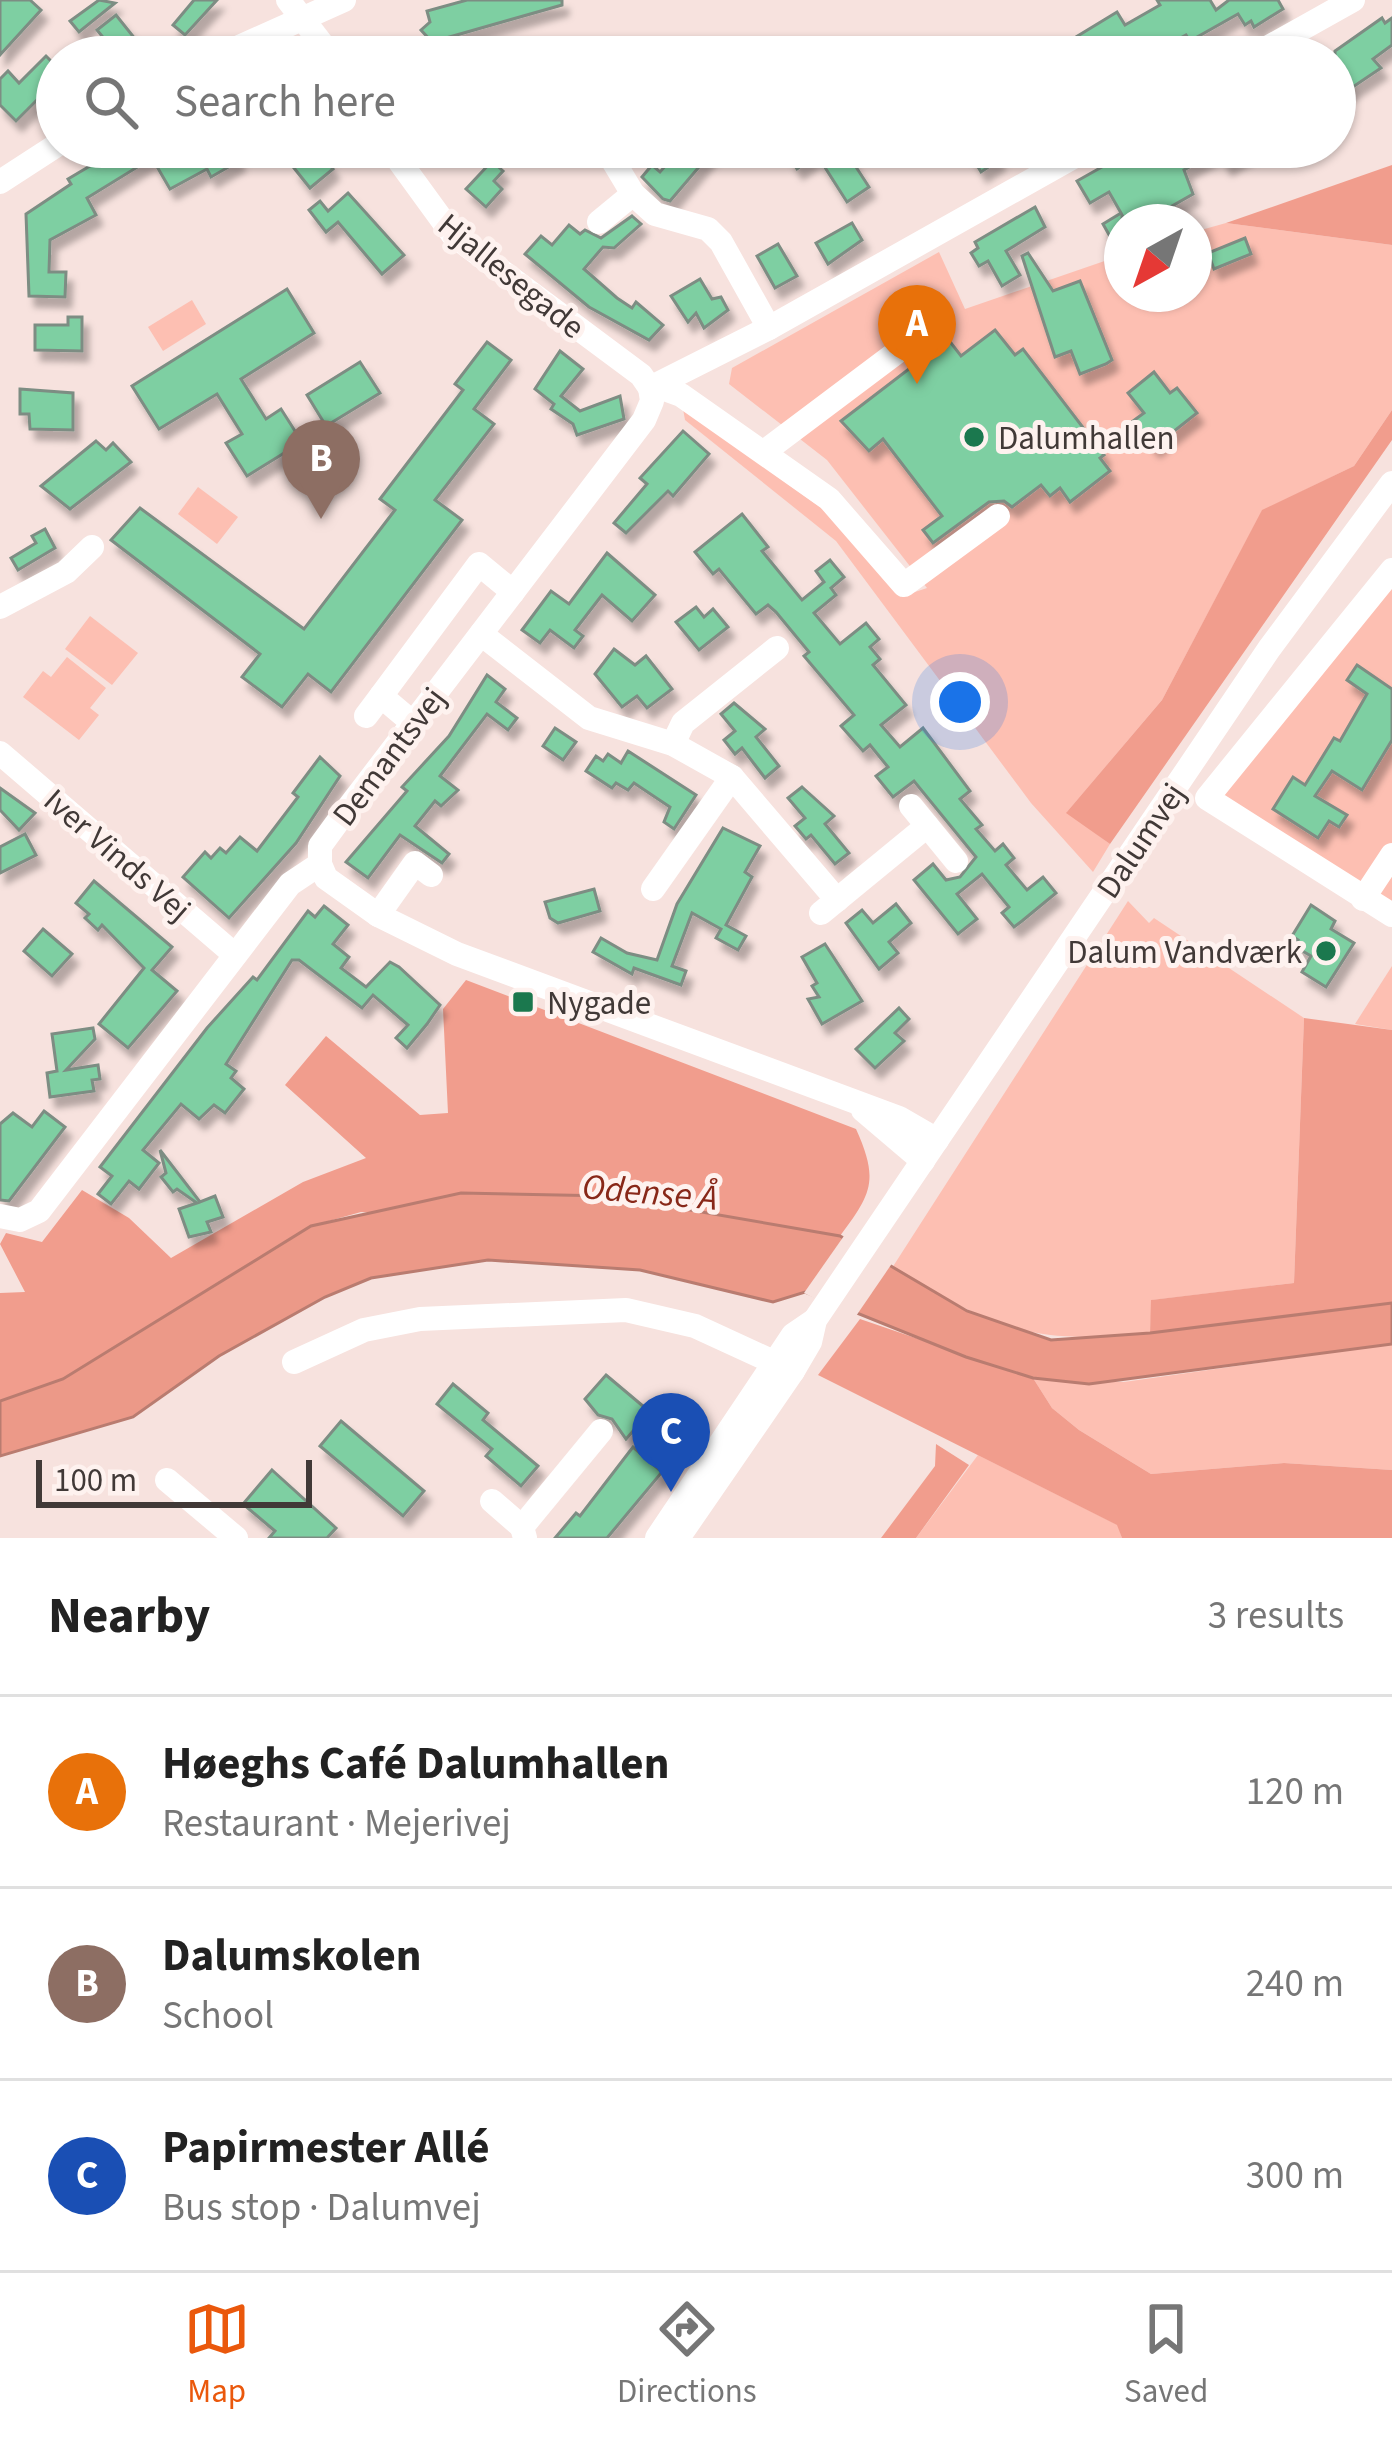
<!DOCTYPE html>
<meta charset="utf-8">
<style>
body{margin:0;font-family:"Source Sans 3",sans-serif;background:#f2f2f2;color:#222}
.compass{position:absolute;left:1104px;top:204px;width:108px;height:108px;border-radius:50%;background:#fff;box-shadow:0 3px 9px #0004;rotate:220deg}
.scale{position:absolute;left:36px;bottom:30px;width:276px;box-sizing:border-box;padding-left:12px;border:6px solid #413937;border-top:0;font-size:33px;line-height:42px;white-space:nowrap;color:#413937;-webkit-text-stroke:9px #fef2ef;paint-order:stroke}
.you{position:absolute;left:960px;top:702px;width:42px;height:42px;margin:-30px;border:9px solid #fff;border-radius:50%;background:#1a73e8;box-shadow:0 0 0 18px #1a73e833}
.badge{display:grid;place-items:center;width:78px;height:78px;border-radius:50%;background:#ea580c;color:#fff;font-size:39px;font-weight:700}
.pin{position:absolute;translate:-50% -99px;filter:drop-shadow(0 3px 6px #0008)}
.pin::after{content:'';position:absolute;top:63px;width:42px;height:36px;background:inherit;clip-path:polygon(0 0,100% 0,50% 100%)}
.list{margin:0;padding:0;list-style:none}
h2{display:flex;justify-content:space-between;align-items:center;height:156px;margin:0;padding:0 48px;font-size:51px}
h2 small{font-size:39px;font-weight:400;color:#767676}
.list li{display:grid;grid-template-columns:78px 1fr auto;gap:36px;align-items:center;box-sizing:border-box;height:192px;padding:0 48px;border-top:3px solid #e0e0e0}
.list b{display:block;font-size:45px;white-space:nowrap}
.list p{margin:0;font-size:39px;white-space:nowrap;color:#767676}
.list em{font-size:39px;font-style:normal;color:#767676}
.icon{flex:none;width:66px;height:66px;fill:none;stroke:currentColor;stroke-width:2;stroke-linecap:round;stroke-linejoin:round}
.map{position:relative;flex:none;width:1392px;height:1538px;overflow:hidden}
.search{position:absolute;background:#fff;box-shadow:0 3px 9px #0004;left:36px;right:36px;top:36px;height:132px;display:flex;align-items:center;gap:30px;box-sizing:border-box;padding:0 42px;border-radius:66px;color:#767676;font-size:45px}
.sheet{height:732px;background:#fff}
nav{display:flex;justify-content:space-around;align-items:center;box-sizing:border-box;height:168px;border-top:3px solid #e0e0e0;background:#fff;font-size:33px;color:#767676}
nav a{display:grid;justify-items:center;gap:6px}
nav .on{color:#ea580c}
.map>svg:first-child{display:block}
</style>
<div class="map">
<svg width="1392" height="1538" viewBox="0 0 1392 1538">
<defs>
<filter id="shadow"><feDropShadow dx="6" dy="10" stdDeviation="3" flood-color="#0004"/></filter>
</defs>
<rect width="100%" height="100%" fill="#f7e2de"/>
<g fill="#fdbfb2">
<path d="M1226 223 1392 245V410L1354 466 1262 511 1162 700 1067 812 1110 844 1093 872 1031 803 836 541 685 420 683 409 831 515 900 597 927 588 827 460 729 384 732 368 939 252 965 309 1122 255V294H1194V232Z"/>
<path d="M192 300 206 324 163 351 148 327Z"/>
<path d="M198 487 238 517 217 544 178 514Z"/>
<path d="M1392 560V919L1202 798Z"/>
<path d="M90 616 138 653 112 685 65 649Z"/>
<path d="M67 657 106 688 90 708 99 715 79 740 23 697 43 671 51 677Z"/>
<path d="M1128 901 1149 923 1154 918 1304 1018 1294 1283 1152 1300 1150 1333C1027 1346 997 1328 892 1268Z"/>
<path d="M1392 966V1030L1355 1024Z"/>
<path d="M1392 1344V1470L1284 1463 1151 1474 1079 1430 1052 1408 1033 1378 1124 1382Z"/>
<path d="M978 1455 1118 1525 1122 1538H916Z"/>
</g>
<g fill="#f19d8d">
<path d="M1392 165V245L1226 223Z"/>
<path d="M1392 410V440L1110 844 1066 813 1162 700 1262 510 1354 466Z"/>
<path d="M466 980 856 1129C879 1180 872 1193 840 1236L361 1212 311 1226 62 1379 0 1401V1293L25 1292 0 1244 6 1233 42 1242 82 1190 129 1218 171 1258 303 1182 366 1158 285 1085 326 1036 420 1115 448 1113 443 1009Z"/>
<path d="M1304 1018 1392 1030V1303L1150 1333 1151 1300 1294 1283Z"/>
<path d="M860 1319 1033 1378 1052 1408 1079 1430 1151 1474 1284 1463 1392 1470V1538H1122L1117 1525 818 1375Z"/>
<path d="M936 1444 969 1465 916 1538H881L935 1466Z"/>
</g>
<path fill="#ec9988" stroke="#b97c70" stroke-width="3" d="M461 1193 609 1196 840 1236 967 1311 1051 1340 1150 1333 1392 1303V1344L1089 1384 1033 1378 966 1357 805 1292 773 1302 640 1270 488 1260 371 1278 325 1297 219 1356 133 1417 0 1456V1401L63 1379 311 1226Z"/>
<path fill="#f7e2de" d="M846 1233 893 1262 854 1319 804 1293Z"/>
<g fill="#7ecfa2" stroke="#7d8d83" stroke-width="3" filter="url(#shadow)">
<path d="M0 0H30L41 10 0 55Z"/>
<path d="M99 0 115 3 79 32 70 21Z"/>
<path d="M194 0H217L185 35 173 25Z"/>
<path d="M467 0H562V5L432 42 421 30 430 22 427 11Z"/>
<path d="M1157 0H1210L1216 10 1229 0H1278L1283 9 1254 27 1251 21 1245 25 1238 14 1190 41 1186 35 1162 48 1167 57H1081L1071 40 1117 12 1125 25 1160 5Z"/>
<path d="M116 15 144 50 136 57H119L97 30Z"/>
<path d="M1382 18 1385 23 1392 18V45L1373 59 1381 68 1335 99V51Z"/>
<path d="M46 56 57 67V105L45 92 16 121 0 105V79L8 71 19 83Z"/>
<path d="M122 147H231L239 161 211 177 207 169 170 189 152 158 87 198 96 215 50 240 49 272H66L65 297 29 296 26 214 71 184 68 179Z"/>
<path d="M682 147H716L670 201 663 199 642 177 652 165 660 172Z"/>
<path d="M804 147H843L869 187 847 202 817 155 797 169 789 157Z"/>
<path d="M966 147H991L999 160 981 172Z"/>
<path d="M1162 147H1257L1226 165 1218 151 1184 170 1193 194 1158 214 1163 222H1126L1122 215V258L1103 224 1121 213 1109 192 1090 203 1077 181 1125 154 1131 164Z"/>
<path d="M319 151 333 169 310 188 294 168Z"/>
<path d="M492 161 503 171 494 181 502 189 486 207 466 189Z"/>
<path d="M348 193 404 255 382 274 338 222 326 232 309 210 320 201 328 211Z"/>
<path d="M1035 207 1045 227 1006 251 1020 275 1002 286 988 261 979 266 971 253 978 248 975 242Z"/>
<path d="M632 216 641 224 614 248 603 247 584 269 617 298 632 308 636 302 663 325 649 340 589 307 525 254 541 236 552 245 569 225 580 234 585 230 601 238Z"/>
<path d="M852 223 862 240 828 264 816 243Z"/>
<path d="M1245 238 1251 254 1214 269 1208 253Z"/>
<path d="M778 244 797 276 775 288 757 256Z"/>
<path d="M1028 253 1053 291 1080 281 1112 360 1106 364 1080 374 1071 351 1055 357 1022 256Z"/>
<path d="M700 279 712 299 721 297 728 310 704 328 696 313 688 322 671 296Z"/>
<path d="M287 289 314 333 241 379 266 419 281 409 302 442 247 476 226 443 242 434 217 394 159 429 132 386Z"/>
<path d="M68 317H82V351L35 350V325H68Z"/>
<path d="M995 330 1015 355 1023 349 1104 455 1100 458 1110 471 1070 502 1060 488 1050 496 1041 485 1012 507 1004 501 989 502 933 543 923 530 942 516 883 439 869 451 841 421 948 339 961 356Z"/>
<path d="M487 342 511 360 474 409 494 424 435 500 462 520 331 692 308 674 282 707 242 677 260 654 111 540 140 508 304 629 395 510 380 499 463 390 455 384Z"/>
<path d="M560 351 583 369 561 396 580 411 620 396 624 419 577 435 573 424 551 409 554 404 535 389Z"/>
<path d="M360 362 380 393 326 426 307 395Z"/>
<path d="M1154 372 1170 393 1177 388 1197 413 1154 447 1133 421 1144 413 1128 393Z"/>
<path d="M20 389 73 393V430L30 429 29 414H20Z"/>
<path d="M683 431 709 454 673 496 668 491 626 533 614 523 647 484 640 478Z"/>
<path d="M96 441 106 450 113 443 131 462 70 509 41 486Z"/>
<path d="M742 514 768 547 762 551 802 600 824 582 816 571 830 560 844 577 831 588 836 595 814 613 840 644 866 623 879 639 870 647 880 659 873 665 906 705 881 725 900 747 923 728 970 791 960 799 982 825 976 829 995 851 1003 844 1014 858 1006 865 1027 890 1043 877 1056 893 1022 921 1014 927 1002 913 1009 907 982 874 957 894 977 919 958 934 914 880 933 864 946 880 960 877 976 857 914 781 893 797 876 776 888 767 870 745 863 751 841 726 854 715 804 656 809 652 776 612 768 605 756 614 719 569 713 574 695 552Z"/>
<path d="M45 529 55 548 18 570 11 558 36 543 32 536Z"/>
<path d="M607 553 655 595 632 621 602 595 575 630 583 636 574 648 550 630 540 643 522 630 551 591 569 604Z"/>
<path d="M696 607 704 617 713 609 728 627 699 650 676 622Z"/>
<path d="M614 649 635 665 646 656 672 689 647 708 637 696 622 707 595 674Z"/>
<path d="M1357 665 1392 689V740L1362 790 1332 771 1315 796 1347 815 1339 827 1329 821 1318 838 1273 809 1293 777 1305 785 1334 738 1340 741 1367 694 1347 680Z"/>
<path d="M487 675 505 689 496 702 517 718 508 730 487 714 440 776 458 790 441 806 435 801 415 826 449 854 442 863 400 835 368 878 346 862 407 791 402 787 449 736Z"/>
<path d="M734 703 765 729 756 737 779 766 765 778 742 748 735 754 724 740 735 731 721 714Z"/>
<path d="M555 728 576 742 563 760 543 746Z"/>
<path d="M628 751 696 795 674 829 664 822 670 807 634 783 628 790 616 783 612 788 586 771 596 756 603 761 608 754 621 763Z"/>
<path d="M320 757 340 776 296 843 229 918 183 877 205 852 211 858 220 848 226 853 240 837 257 851 298 797 293 793Z"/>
<path d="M802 787 834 816 825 824 849 853 835 864 811 835 806 839 795 826 805 818 788 798Z"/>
<path d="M0 788 35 813 19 830 0 810Z"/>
<path d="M723 828 760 846 745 872 752 877 726 925 746 936 738 950 716 938 721 929 692 913 672 966 686 971 681 985 634 968 632 974 593 952 601 938 627 953 657 960 677 904Z"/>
<path d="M25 834 36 855 0 873V847Z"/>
<path d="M94 881 172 947 152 970 177 991 128 1048 99 1024 144 968 102 925 98 930 85 918 89 914 76 903Z"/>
<path d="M594 889 600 911 558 923 550 918 545 902Z"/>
<path d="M896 904 911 923 889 942 898 953 879 969 846 923 862 910 873 923Z"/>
<path d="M1311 905 1335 921 1331 929 1354 943 1326 987 1302 972 1311 956 1294 946 1298 940 1292 936Z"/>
<path d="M324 906 348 925 333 944 349 957 341 968 366 987 390 962 399 967 440 1005 427 1024 407 1048 396 1038 408 1025 373 995 362 1008 299 960H292L226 1064 236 1071 231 1078 244 1089 225 1113 214 1105 199 1119 181 1104 143 1150 159 1163 139 1189 129 1181 111 1204 98 1194 112 1176 100 1167 207 1028 253 977 257 980 308 911 315 917Z"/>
<path d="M43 929 72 954 52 976 24 951Z"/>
<path d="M825 944 862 1001 822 1024 808 999 819 997 812 986 817 983 802 957Z"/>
<path d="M899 1008 909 1019 895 1033 904 1041 875 1068 856 1049Z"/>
<path d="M93 1028 95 1039 66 1070 98 1065 100 1079 92 1080 94 1091 50 1097 47 1073 57 1071 52 1034Z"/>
<path d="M44 1111 65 1127 9 1201 0 1200V1124L13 1113 32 1127Z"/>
<path d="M160 1150 200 1202 215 1196 223 1217 207 1222 211 1232 189 1237 179 1209 197 1203 177 1189 173 1192 161 1177 166 1173Z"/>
<path d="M606 1375 650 1412 626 1439 612 1419 598 1415 585 1399Z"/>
<path d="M453 1384 488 1413 483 1420 538 1466 521 1486 486 1456 492 1449 437 1404Z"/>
<path d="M341 1421 424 1491 403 1516 320 1446Z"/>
<path d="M633 1447 662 1472 607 1538H555L576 1513 580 1516Z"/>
<path d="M272 1470 336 1528 327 1538H269L275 1531 243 1504Z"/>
</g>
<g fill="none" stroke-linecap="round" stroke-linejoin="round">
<g stroke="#fff" stroke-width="24">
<path d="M288 0 332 57"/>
<path d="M217 57 344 0"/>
<path d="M1251 57 1353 0"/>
<path d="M389 147 453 235 641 375 650 388"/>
<path d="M606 149 633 194 655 214 708 229 721 242 769 328"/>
<path d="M0 182 57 145"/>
<path d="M599 222 633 194"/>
<path d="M659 387 681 395 829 499 904 585 998 516"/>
<path d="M650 388 769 328 1091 147"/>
<path d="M764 452 933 325"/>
<path d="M1392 570 1207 798 1392 915"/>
<path d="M0 607 66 572 92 547"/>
<path d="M481 634 589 718 673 744 732 777 837 900"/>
<path d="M366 716 381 696"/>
<path d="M413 723 381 696 479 564 513 592"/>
<path d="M673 744 683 723 777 648"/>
<path d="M0 753 235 955"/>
<path d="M911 806 956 861"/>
<path d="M320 864 326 878 378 915 457 954 899 1118 937 1140"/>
<path d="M320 864V846L339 820 644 420 652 401 650 388"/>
<path d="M653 889 732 777"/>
<path d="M1363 899 1392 855"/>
<path d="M821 913 927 826"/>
<path d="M378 915 415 863 431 875"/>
<path d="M863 1110 923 1161"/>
<path d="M0 1216 20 1220 39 1211 290 884 320 864"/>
<path d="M294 1362 364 1330 420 1319 626 1310 695 1326 793 1371"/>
<path d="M167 1480 236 1538"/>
<path d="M492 1501 522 1527"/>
<path d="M525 1538 522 1527 601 1431"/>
<path d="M657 1538 793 1335 815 1320"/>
<path d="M678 1538 793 1371 810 1342 815 1320 1269 649 1392 483"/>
</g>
</g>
<g fill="#1b784e" stroke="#fef2ef" stroke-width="4.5">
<circle cx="974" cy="437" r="12"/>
<circle cx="1326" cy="951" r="12"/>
<rect x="511" y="990" width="24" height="24" rx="6"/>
</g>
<g text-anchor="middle" stroke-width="10" stroke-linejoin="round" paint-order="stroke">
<g font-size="33" fill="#413937" stroke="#fef2ef">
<text transform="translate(512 275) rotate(39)" y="12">Hjallesegade</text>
<text transform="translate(388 756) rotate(-53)" y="12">Demantsvej</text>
<text transform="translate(1140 840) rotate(-56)" y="12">Dalumvej</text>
<text transform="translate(118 854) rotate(41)" y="12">Iver Vinds Vej</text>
</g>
<g font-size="33" fill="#413937" stroke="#fef2ef" text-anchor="start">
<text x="998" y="449">Dalumhallen</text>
<text x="1302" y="963" text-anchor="end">Dalum Vandværk</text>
<text x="547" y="1014">Nygade</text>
</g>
<g font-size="36" font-style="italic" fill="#882819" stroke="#fef2ef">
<text transform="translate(650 1191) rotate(5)" y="13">Odense Å</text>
</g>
</g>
</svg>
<svg class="compass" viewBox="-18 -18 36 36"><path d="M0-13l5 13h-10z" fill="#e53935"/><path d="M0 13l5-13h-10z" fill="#767676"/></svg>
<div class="scale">100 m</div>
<div class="you"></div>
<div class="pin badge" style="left:917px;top:384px;background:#e8710a">A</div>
<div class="pin badge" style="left:321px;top:519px;background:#8d6e63">B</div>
<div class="pin badge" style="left:671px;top:1492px;background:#1a4fb4">C</div>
<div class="search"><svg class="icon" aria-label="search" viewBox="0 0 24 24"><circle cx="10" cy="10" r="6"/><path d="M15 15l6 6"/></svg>Search here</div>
</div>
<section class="sheet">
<h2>Nearby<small>3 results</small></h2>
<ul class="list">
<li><span class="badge" style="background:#e8710a">A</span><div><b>Høeghs Café Dalumhallen</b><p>Restaurant · Mejerivej</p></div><em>120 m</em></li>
<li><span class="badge" style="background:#8d6e63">B</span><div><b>Dalumskolen</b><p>School</p></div><em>240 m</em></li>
<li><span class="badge" style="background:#1a4fb4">C</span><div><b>Papirmester Allé</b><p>Bus stop · Dalumvej</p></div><em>300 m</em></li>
</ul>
</section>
<nav>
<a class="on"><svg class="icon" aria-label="map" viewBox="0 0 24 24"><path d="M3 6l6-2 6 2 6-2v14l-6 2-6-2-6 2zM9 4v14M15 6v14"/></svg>Map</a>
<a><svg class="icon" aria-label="directions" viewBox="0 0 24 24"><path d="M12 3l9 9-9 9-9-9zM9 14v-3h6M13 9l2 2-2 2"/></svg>Directions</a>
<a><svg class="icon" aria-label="saved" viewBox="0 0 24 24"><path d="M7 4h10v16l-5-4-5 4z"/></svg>Saved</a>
</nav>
